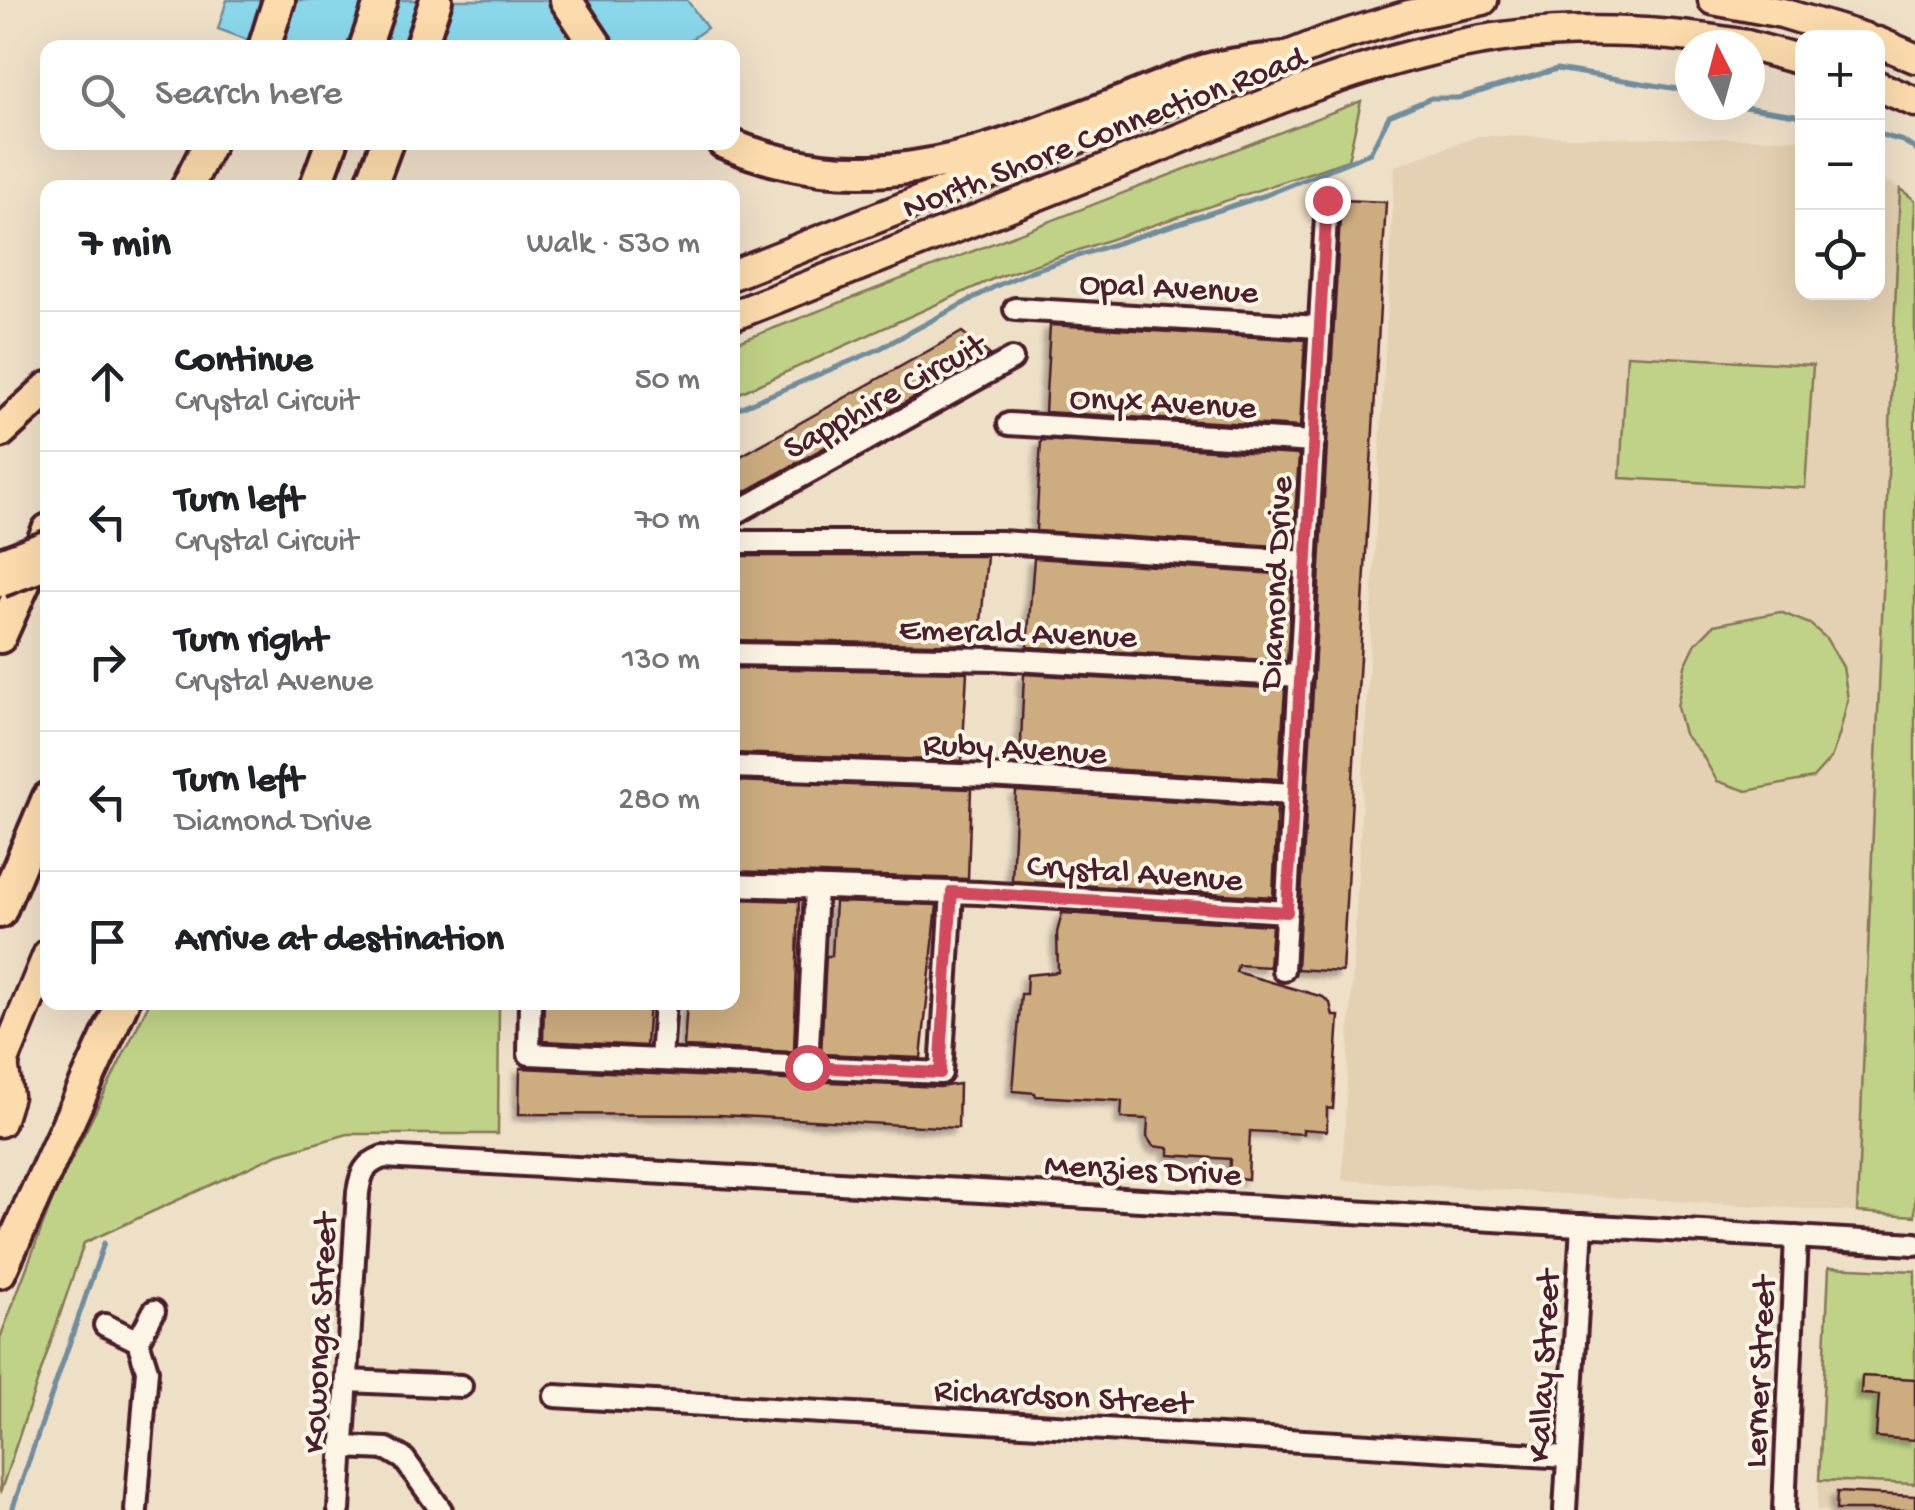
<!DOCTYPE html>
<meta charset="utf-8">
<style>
body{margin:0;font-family:"Gochi Hand",sans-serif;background:#f2f2f2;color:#202124}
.controls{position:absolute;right:30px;top:30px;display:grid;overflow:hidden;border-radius:20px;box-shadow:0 10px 40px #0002}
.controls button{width:90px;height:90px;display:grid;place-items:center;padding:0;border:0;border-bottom:2px solid #e0e0e0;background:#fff;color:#202124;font:50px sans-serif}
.compass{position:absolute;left:1675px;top:30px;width:90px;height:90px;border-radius:50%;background:#fff;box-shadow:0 10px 40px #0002;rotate:354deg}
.stop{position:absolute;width:30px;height:30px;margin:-22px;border:8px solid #d1495b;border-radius:50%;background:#fff}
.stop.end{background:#d1495b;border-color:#fff;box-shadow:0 2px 10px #0008}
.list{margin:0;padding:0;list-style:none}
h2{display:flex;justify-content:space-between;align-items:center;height:130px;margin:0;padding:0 40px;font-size:42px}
h2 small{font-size:32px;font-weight:400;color:#757577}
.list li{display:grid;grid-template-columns:65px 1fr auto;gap:30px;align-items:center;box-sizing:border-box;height:140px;padding:0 40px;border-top:2px solid #e0e0e0}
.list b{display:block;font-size:38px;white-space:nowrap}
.list p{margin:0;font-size:32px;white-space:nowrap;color:#757577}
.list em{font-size:32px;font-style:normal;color:#757577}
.icon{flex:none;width:55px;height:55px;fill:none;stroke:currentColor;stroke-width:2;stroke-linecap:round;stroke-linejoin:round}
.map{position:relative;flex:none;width:1915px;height:1510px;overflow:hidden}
.search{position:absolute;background:#fff;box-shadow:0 10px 40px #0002;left:40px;top:40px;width:700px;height:110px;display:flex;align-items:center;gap:25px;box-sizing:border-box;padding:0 35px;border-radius:20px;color:#757577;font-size:38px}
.panel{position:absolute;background:#fff;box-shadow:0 10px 40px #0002;left:40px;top:180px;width:700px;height:830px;border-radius:20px}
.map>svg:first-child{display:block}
</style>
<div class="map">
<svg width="1915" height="1510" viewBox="0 0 1915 1510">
<defs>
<filter id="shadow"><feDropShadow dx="-5.5" dy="5.5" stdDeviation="2.5" flood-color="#0004"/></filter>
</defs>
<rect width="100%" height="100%" fill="#eedfc7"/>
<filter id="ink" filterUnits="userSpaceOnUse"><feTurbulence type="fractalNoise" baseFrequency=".01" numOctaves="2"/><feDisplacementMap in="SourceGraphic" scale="20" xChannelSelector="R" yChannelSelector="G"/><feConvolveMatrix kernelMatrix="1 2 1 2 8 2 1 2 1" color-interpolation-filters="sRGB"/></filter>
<g filter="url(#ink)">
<g fill="#e4d0b2">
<path d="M1479 136 1802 139V292H1878V176L1900 189 1857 1212 1342 1180 1395 166Z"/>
<path d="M1819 1480 1915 1484V1510H1817Z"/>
</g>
<g fill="#c0d287" stroke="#857859" stroke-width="2.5">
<path d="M1361 101 1348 160 995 278 733 396V344Z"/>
<path d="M1900 189 1915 200V1216L1857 1212Z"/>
<path d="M1627 355 1813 365 1805 488 1620 478Z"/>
<path d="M1780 612 1810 624 1826 638 1843 667 1848 699 1839 736 1831 758 1813 778 1747 791 1717 781 1701 753 1684 734 1677 707 1685 666 1696 643 1714 625Z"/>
<path d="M149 1003H499L498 1134H348L278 1154 84 1243 0 1493V1338L55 1193Z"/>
<path d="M1829 1267 1915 1271V1484L1819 1480Z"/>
</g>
<path fill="#8ad7ea" stroke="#708d9e" stroke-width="2.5" d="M227 0H687L707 28 683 45 658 48H270L218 29Z"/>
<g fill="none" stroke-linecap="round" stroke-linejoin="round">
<g stroke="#708d9e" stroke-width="5">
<path d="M1731 105 1802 116"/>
<path d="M1878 134 1903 141 1915 149"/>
<path d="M732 411 877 350 996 286 1031 271 1266 195 1370 153 1389 116 1431 98H1458L1557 69 1690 91"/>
<path d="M12 1510 104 1243"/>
</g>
</g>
<g fill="#cdad80" stroke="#4a1f2b" stroke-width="2.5" filter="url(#shadow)">
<path d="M1341 200 1386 202 1342 972 1297 969Z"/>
<path d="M1050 325 1305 340 1300 427 1045 412Z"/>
<path d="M962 332 990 355 732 499V461Z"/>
<path d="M1041 440 1299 455 1293 547 1036 531Z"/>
<path d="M733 556H987L979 645 732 640Z"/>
<path d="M1034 558 1292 575 1287 661 1027 647Z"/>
<path d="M732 668 967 672 962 761 732 753Z"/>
<path d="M1024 674 1285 689 1279 779 1020 764Z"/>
<path d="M732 781 971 789 968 879 732 871Z"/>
<path d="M1016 791 1277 807 1273 897 1012 881Z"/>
<path d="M732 899 799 901 794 1052 684 1047 687 1002H732Z"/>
<path d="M835 902 937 905 921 1058 821 1054 826 956H832Z"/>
<path d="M1062 913 1272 925 1269 967 1238 965 1236 972 1323 997 1330 1003 1333 1016H1339L1333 1109 1327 1108V1131L1303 1129V1134L1250 1131 1248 1179 1229 1177 1230 1159 1169 1155V1148L1153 1146 1147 1137 1148 1119 1121 1118 1122 1101 1036 1096 1035 1093 1013 1091 1021 994H1026L1027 975 1058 972 1057 933Z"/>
<path d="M544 1002H649L646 1046 543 1041Z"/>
<path d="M520 1068 940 1087 959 1084 958 1128 719 1115 519 1114Z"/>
<path d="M1862 1376 1915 1379V1440L1876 1437 1879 1395 1861 1394Z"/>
<path d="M1837 1492 1915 1496V1510H1836Z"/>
</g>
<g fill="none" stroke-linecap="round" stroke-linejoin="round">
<g stroke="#4a1f2b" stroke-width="28">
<g id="minor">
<path d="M1015 309 1320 327"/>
<path d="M1009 424 1314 442"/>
<path d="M732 515 1012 359"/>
<path d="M732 542H1000L1307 562"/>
<path d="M732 654 995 659 1301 676"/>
<path d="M732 767 988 776 1294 794"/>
<path d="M732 885 979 893 1287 912"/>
<path d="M1283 970 1327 200"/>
<path d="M530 1002 529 1054 941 1073 952 892"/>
<path d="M661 1060 665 1002"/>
<path d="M807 1067 816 888"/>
<path d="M105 1325 138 1341 154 1311"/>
<path d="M347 1381 461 1386"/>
<path d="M555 1396 1568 1457"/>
<path d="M343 1447 387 1449 404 1459 441 1510"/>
<path d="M136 1510 147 1370 138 1341"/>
<path d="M339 1510 358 1192C361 1173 364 1164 383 1157L1915 1244"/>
<path d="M1565 1510 1582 1225"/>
<path d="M1784 1510 1796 1237"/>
</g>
</g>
<g stroke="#4a1f2b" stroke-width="35">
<g id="major">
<path d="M1713 0 1782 13 1865 38"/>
<path d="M1878 42 1915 58"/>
<path d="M1750 46 1802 60"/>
<path d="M1878 86 1915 102"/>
<path d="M732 275 1328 40 1409 15 1483 0"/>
<path d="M732 316C859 266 986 216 1112 166 1226 121 1340 68 1461 44 1554 25 1654 29 1747 45"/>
<path d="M0 1122 8 1096 3 1063 48 954"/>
</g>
</g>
<g stroke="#4a1f2b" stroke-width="38">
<g id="highway">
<path d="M566 0 598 48"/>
<path d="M264 48 279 0"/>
<path d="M365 48 381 0"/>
<path d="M420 48 436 0"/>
<path d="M723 142C873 206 986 152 1127 100 1155 89 1185 75 1214 68 1236 63 1259 61 1282 58"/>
<path d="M187 188 210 142"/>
<path d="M315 188 332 142"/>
<path d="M370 188 387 142"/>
<path d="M0 432 48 388"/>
<path d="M0 637 48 530"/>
<path d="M0 912 48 798"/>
<path d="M0 1071 3 1063"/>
<path d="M0 1272 123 1002"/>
</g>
</g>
<use href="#minor" stroke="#fcf5e5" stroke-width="20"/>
<use href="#major" stroke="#fcdcac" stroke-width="28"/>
<use href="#highway" stroke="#fcdcac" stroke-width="30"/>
<g stroke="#4a1f2b" stroke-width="35" stroke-linecap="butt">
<path id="major-bridge" d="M0 563 48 545"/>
</g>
<g stroke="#4a1f2b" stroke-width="38" stroke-linecap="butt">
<path id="highway-bridge" d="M0 581 48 563"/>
</g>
<use href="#major-bridge" stroke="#fcdcac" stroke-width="28"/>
<use href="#highway-bridge" stroke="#fcdcac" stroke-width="30"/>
</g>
</g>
<g fill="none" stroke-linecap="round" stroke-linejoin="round" filter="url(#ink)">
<path stroke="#d1495b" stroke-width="12" d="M807 1067 940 1073 952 892 1287 912 1327 200"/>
</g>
<g text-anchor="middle" stroke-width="8" stroke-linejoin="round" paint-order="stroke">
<g font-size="35" fill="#4a1f2b" stroke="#fcf5e5">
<text transform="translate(1103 130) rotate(-21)" y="12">North Shore Connection Road</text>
<text transform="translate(1169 285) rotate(3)" y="12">Opal Avenue</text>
<text transform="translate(883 394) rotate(-29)" y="12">Sapphire Circuit</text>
<text transform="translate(1163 400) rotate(3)" y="12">Onyx Avenue</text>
<text transform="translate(1273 583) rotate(-87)" y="12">Diamond Drive</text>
<text transform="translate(1018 630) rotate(2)" y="12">Emerald Avenue</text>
<text transform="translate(1015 746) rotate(3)" y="12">Ruby Avenue</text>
<text transform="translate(1135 870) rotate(4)" y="12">Crystal Avenue</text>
<text transform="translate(1143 1167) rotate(3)" y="12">Menzies Drive</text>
<text transform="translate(317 1333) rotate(-87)" y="12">Kowonga Street</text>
<text transform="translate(1541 1366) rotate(-87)" y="12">Kallay Street</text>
<text transform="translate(1757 1372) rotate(-87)" y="12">Lerner Street</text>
<text transform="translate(1063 1394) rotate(3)" y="12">Richardson Street</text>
</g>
</g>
</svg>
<div class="controls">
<button>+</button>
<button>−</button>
<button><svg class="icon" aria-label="locate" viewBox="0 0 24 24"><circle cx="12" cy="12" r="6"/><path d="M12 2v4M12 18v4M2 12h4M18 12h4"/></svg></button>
</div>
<svg class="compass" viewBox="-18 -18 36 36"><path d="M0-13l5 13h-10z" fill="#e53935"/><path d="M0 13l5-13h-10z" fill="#757577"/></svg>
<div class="stop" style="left:807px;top:1067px"></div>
<div class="stop end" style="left:1327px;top:200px"></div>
<div class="search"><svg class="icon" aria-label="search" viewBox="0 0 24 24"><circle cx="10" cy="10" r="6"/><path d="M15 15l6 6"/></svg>Search here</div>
<section class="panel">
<h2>7 min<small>Walk · 530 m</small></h2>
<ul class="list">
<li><svg class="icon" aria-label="ahead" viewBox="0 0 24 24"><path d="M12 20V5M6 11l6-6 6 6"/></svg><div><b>Continue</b><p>Crystal Circuit</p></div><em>50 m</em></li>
<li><svg class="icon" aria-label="left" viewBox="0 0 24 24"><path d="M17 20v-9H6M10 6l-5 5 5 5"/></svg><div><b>Turn left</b><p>Crystal Circuit</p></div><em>70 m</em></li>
<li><svg class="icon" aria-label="right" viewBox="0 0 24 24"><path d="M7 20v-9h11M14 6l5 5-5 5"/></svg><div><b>Turn right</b><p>Crystal Avenue</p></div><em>130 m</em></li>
<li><svg class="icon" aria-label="left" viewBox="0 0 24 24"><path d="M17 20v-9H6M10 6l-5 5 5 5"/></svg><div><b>Turn left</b><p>Diamond Drive</p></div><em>280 m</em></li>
<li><svg class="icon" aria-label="arrive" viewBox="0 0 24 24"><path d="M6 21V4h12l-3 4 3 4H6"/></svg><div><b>Arrive at destination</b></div></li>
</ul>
</section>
</div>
